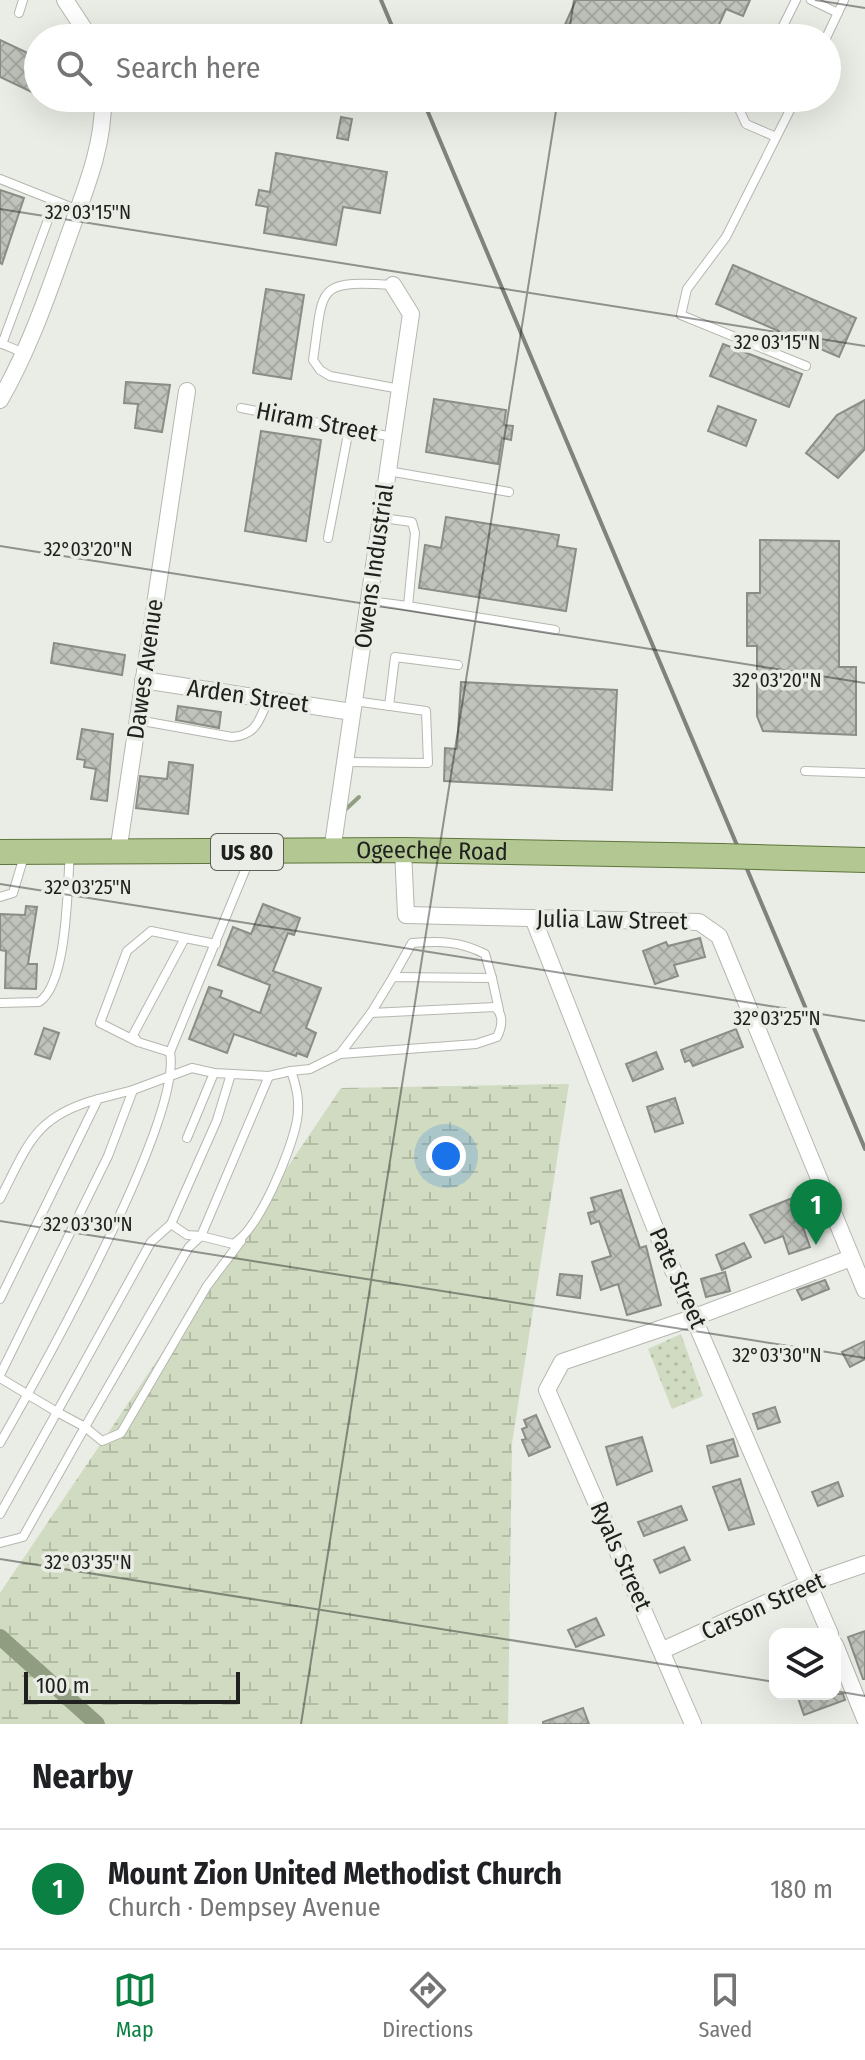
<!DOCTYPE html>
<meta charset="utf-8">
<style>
body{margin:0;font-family:"Fira Sans Condensed",sans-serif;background:#f2f2f2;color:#202124}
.controls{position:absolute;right:24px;bottom:24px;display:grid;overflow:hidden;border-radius:16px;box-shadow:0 8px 32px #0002}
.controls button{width:72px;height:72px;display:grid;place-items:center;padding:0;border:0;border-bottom:2px solid #e0e0e0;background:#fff;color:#202124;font:40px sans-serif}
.scale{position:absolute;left:24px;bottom:20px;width:216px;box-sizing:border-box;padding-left:8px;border:4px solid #20211e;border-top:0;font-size:22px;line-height:28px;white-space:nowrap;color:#20211e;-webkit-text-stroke:6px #e9ede5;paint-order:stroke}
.you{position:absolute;left:446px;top:1156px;width:28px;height:28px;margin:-20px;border:6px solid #fff;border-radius:50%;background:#1a73e8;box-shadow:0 0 0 12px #1a73e833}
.badge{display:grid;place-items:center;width:52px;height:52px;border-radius:50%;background:#0b8043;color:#fff;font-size:26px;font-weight:700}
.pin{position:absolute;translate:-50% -66px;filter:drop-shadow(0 2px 4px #0008)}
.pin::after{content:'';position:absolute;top:42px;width:28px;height:24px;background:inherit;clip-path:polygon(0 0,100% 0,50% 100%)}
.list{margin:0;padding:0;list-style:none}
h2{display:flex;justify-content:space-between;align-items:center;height:104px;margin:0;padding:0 32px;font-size:34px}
h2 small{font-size:26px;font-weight:400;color:#757577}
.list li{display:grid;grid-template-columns:52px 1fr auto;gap:24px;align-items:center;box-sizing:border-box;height:120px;padding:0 32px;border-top:2px solid #e0e0e0}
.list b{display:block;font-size:30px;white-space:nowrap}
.list p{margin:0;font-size:26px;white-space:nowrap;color:#757577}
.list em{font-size:26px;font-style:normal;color:#757577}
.icon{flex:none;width:44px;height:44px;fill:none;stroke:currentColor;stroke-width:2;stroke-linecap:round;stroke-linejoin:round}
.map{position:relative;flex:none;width:865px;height:1724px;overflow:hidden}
.search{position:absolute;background:#fff;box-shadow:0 8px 32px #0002;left:24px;right:24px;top:24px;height:88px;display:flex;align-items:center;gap:20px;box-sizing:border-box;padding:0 28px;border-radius:44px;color:#757577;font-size:30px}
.sheet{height:224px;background:#fff}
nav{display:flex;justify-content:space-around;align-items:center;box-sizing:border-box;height:112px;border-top:2px solid #e0e0e0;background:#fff;font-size:22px;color:#757577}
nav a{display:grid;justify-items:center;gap:4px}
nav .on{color:#0b8043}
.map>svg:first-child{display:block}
</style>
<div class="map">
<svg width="865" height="1724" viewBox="0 0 865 1724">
<defs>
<pattern id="wetland-marsh" width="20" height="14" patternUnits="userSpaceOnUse" patternTransform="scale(2)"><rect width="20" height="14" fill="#d0dbc1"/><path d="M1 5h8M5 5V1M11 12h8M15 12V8" fill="none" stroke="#b2bca5"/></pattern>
<pattern id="park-dots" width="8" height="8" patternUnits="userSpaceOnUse" patternTransform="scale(2)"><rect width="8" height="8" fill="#d0dbc1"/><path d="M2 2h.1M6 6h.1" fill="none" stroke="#b2bca5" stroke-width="1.8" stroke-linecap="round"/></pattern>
<pattern id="building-cross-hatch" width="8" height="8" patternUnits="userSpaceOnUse" patternTransform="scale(2)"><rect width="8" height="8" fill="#bfc3bb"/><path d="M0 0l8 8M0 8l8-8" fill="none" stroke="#a4a7a0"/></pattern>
</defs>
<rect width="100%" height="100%" fill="#e9ede5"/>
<path fill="url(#wetland-marsh)" d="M569 1084 512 1443 508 1724H0V1593L341 1088Z"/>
<path fill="url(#park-dots)" d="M681 1334 703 1396 672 1409 648 1349Z"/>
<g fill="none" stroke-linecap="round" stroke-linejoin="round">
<path stroke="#919d81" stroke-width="4" d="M345 810 359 797"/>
<path stroke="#919d81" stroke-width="16" d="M0 1637 97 1724"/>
</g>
<g fill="url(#building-cross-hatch)" stroke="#898d85" stroke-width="2">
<path d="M576 0H750L743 16 726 9 713 38H559Z"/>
<path d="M0 40 38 58V95L0 77Z"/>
<path d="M652 98H687L682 111Z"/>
<path d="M341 117 352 119 348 140 337 138Z"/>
<path d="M276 153 387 172 380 213 343 207 336 245 264 233 268 207 256 205 259 190 270 192Z"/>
<path d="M0 190 24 198 2 264 0 263Z"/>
<path d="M733 265 856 318 839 357 716 304Z"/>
<path d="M266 289 304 295 291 379 253 373Z"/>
<path d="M723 344 802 374 789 407 710 376Z"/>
<path d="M126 382 170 385 162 432 135 428 138 404 124 403Z"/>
<path d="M434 399 506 410 504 425 513 426 511 440 502 438 498 464 426 452Z"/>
<path d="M865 400V449L838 478 806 453 837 415Z"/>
<path d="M718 406 756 420 746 446 708 431Z"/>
<path d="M261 431 321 440 306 541 245 531Z"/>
<path d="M446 517 559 535 557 546 576 549 566 611 419 588 425 545 441 548Z"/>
<path d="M760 540 839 541V667H856V735L763 731 757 716V646H747V593H760Z"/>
<path d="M54 643 125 655 122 675 51 663Z"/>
<path d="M461 682 617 690 612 790 444 781 445 748 457 749Z"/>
<path d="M178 706 221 712 219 728 176 720Z"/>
<path d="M82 729 113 734 107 801 91 799 96 769 84 767 85 760 77 759Z"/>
<path d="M169 762 193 765 188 814 136 808 140 776 167 779Z"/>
<path d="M263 904 300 918 294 935 288 933 273 971 321 988 306 1028 316 1033 307 1057 297 1053 296 1056 234 1034 227 1053 189 1039 209 987 222 991 220 997 260 1013 270 985 218 965 233 927 251 934Z"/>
<path d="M26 906 37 907 28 964H37L36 989 5 988 6 951 0 950V914L25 915Z"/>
<path d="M700 938 705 957 674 965 678 976 655 984 643 951 666 942 668 946Z"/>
<path d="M44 1028 59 1033 50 1059 35 1054Z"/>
<path d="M736 1029 743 1047 693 1066 690 1060 685 1062 681 1050Z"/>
<path d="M656 1052 663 1069 633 1081 626 1064Z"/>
<path d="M675 1098 683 1123 655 1132 647 1107Z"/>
<path d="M621 1190 640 1248 646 1246 661 1305 627 1315 618 1284 601 1290 592 1262 611 1256 599 1221 591 1224 588 1213 595 1211 591 1198Z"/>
<path d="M805 1193 812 1212 799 1216 810 1247 789 1254 783 1236 765 1243 750 1215Z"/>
<path d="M744 1243 751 1257 722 1270 716 1255Z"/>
<path d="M725 1272 730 1291 706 1297 701 1279Z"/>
<path d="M560 1274 582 1276 580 1298 557 1295Z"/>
<path d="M825 1280 829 1289 802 1300 797 1290Z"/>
<path d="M865 1341V1359L850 1367 842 1352Z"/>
<path d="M775 1407 780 1422 758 1429 753 1414Z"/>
<path d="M536 1415 550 1447 529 1456 522 1440 526 1439 522 1429 527 1427 524 1420Z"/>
<path d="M642 1437 652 1471 617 1485 606 1447Z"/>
<path d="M733 1439 738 1456 711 1463 707 1446Z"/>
<path d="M740 1479 754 1524 729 1530 713 1487Z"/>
<path d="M838 1482 843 1496 818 1506 812 1492Z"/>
<path d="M681 1506 687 1520 644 1536 638 1522Z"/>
<path d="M684 1547 690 1560 660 1573 654 1560Z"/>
<path d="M596 1618 604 1635 576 1647 568 1630Z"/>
<path d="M865 1631V1679H863L848 1637Z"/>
<path d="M809 1694H843L845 1700 804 1715 798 1698Z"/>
<path d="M583 1708 589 1724H543V1722Z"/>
</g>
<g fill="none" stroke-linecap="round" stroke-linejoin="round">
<g stroke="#b4b7af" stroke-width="10">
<g id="service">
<path d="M811 0 838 13"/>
<path d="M19 13 23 0"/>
<path d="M777 38 796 0"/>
<path d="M826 38 844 0"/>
<path d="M746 98 740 111 746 124 776 137"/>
<path d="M796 98 726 237 687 289 681 315 806 366"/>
<path d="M0 179 78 210"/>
<path d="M393 285C314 280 324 287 313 360L320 370 330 376 400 389"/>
<path d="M0 343 24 353"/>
<path d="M2 344 55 201"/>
<path d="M241 408 393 437"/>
<path d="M388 471 509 492"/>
<path d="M328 538 349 429"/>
<path d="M369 601 408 606 415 533 412 522 382 518"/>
<path d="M408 606 555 630"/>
<path d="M389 706 395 657 458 665"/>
<path d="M137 720 232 737C256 735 259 721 268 700"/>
<path d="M346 762 428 763 426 711 354 701"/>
<path d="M805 771 865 773"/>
<path d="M0 897 13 893 25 853"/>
<path d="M393 977 412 943C440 941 460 941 485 954L492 978"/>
<path d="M0 1003 39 1002C68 983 67 887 70 853"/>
<path d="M371 1013 393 977 492 978 499 1010"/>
<path d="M138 1042 100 1023 127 951 151 931 185 938"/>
<path d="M170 1052 138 1042 133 1035 185 938 216 944"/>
<path d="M291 1071 310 1069 340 1054 476 1044 497 1037C502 1027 504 1015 495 1007L371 1013 340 1054"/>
<path d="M187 1138 214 1073"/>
<path d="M0 1199C28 1144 35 1116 98 1099"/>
<path d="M171 1224 151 1242 57 1412 85 1427 189 1247 201 1236 233 1244C259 1230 292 1149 297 1120 300 1102 297 1088 291 1071L269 1076"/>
<path d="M0 1299 98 1099 133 1090"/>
<path d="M0 1375 108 1156 133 1090 192 1068 214 1073 269 1076 201 1236 187 1235 171 1224 217 1120 231 1074"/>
<path d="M0 1378 57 1412 0 1514"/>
<path d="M0 1443C39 1375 183 1119 170 1052L251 856"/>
<path d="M0 1543 23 1537 85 1427 102 1441 121 1433 207 1286 241 1241"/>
</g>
</g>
<g stroke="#b4b7af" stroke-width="18">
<g id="minor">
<path d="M65 0 90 38"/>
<path d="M0 400C30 348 49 291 69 235 85 190 104 146 103 98"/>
<path d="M143 680 352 712"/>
<path d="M403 850 406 915 699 922 719 936 865 1290"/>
<path d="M332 851 411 314 393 285"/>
<path d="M118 852 187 391"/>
<path d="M533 918 657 1233 830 1634"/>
<path d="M835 1645 865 1719"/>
<path d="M663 1650 810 1583 865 1564"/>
<path d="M693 1724 547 1390 562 1362 695 1317 851 1258"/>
</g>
</g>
<g stroke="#5f753b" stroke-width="26">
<g id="primary">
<path id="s1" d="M0 852 403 850 721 856"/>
<path d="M790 858 865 860"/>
</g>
</g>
<use href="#service" stroke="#fff" stroke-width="8"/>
<use href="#minor" stroke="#fff" stroke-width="16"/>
<use href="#primary" stroke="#b3c793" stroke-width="24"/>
<g stroke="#7f827d" stroke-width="4">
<path d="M381 0 397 38"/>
<path d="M422 98 865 1149"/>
</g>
<g stroke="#5f753b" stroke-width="26" stroke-linecap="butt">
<path id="primary-bridge" d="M721 856 790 858"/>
</g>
<use href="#primary-bridge" stroke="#b3c793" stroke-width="24"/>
</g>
<path fill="none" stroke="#20211e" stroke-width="2" stroke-opacity="0.45" d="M815 0 865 8M568 38 574 0M0 209 865 346M0 546 865 683M0 884 865 1021M0 1221 865 1358M0 1559 775 1682M835 1691 865 1696M301 1724 558 98"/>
<g text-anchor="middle" stroke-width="7" stroke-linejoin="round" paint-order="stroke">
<rect fill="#e9ede5" stroke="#5c5e5a" stroke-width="2" x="211" y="834" width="72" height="36" rx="6"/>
<g font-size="22" font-weight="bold" fill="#20211e">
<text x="247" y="860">US 80</text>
</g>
<g font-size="24" fill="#20211e" stroke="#e9ede5">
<text transform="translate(317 422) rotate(11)" y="8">Hiram Street</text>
<text transform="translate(374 566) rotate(-82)" y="8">Owens Industrial</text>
<text transform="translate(145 669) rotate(-82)" y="8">Dawes Avenue</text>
<text transform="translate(248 696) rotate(8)" y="8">Arden Street</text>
<text dy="8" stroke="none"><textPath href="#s1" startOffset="432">Ogeechee Road</textPath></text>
<text transform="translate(612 920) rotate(1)" y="8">Julia Law Street</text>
<text transform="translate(678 1278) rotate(66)" y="8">Pate Street</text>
<text transform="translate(621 1556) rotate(66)" y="8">Ryals Street</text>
<text transform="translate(763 1606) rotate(-24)" y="8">Carson Street</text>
</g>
</g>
<g font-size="20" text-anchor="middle" fill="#20211e" stroke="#e9ede5" stroke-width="7" stroke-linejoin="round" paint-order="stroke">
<text x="88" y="219">32°03'15"N</text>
<text x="777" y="349">32°03'15"N</text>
<text x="88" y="556">32°03'20"N</text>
<text x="777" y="687">32°03'20"N</text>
<text x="88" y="894">32°03'25"N</text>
<text x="777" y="1025">32°03'25"N</text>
<text x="88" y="1231">32°03'30"N</text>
<text x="777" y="1362">32°03'30"N</text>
<text x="88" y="1569">32°03'35"N</text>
</g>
</svg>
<div class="controls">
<button><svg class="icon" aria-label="layers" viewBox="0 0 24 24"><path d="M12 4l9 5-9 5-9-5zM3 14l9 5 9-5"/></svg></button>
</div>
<div class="scale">100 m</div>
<div class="you"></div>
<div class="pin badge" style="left:816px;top:1245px">1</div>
<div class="search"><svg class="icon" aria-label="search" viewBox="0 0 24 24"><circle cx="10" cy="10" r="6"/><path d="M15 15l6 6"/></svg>Search here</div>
</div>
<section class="sheet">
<h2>Nearby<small></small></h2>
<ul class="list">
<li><span class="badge">1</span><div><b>Mount Zion United Methodist Church</b><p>Church · Dempsey Avenue</p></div><em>180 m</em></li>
</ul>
</section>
<nav>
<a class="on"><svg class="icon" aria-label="map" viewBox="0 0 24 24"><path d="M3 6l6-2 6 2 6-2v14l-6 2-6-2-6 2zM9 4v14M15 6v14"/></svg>Map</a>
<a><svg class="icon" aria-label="directions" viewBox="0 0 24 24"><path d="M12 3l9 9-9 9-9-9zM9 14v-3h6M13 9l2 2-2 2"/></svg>Directions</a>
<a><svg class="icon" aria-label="saved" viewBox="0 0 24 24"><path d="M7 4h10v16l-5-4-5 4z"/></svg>Saved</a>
</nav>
